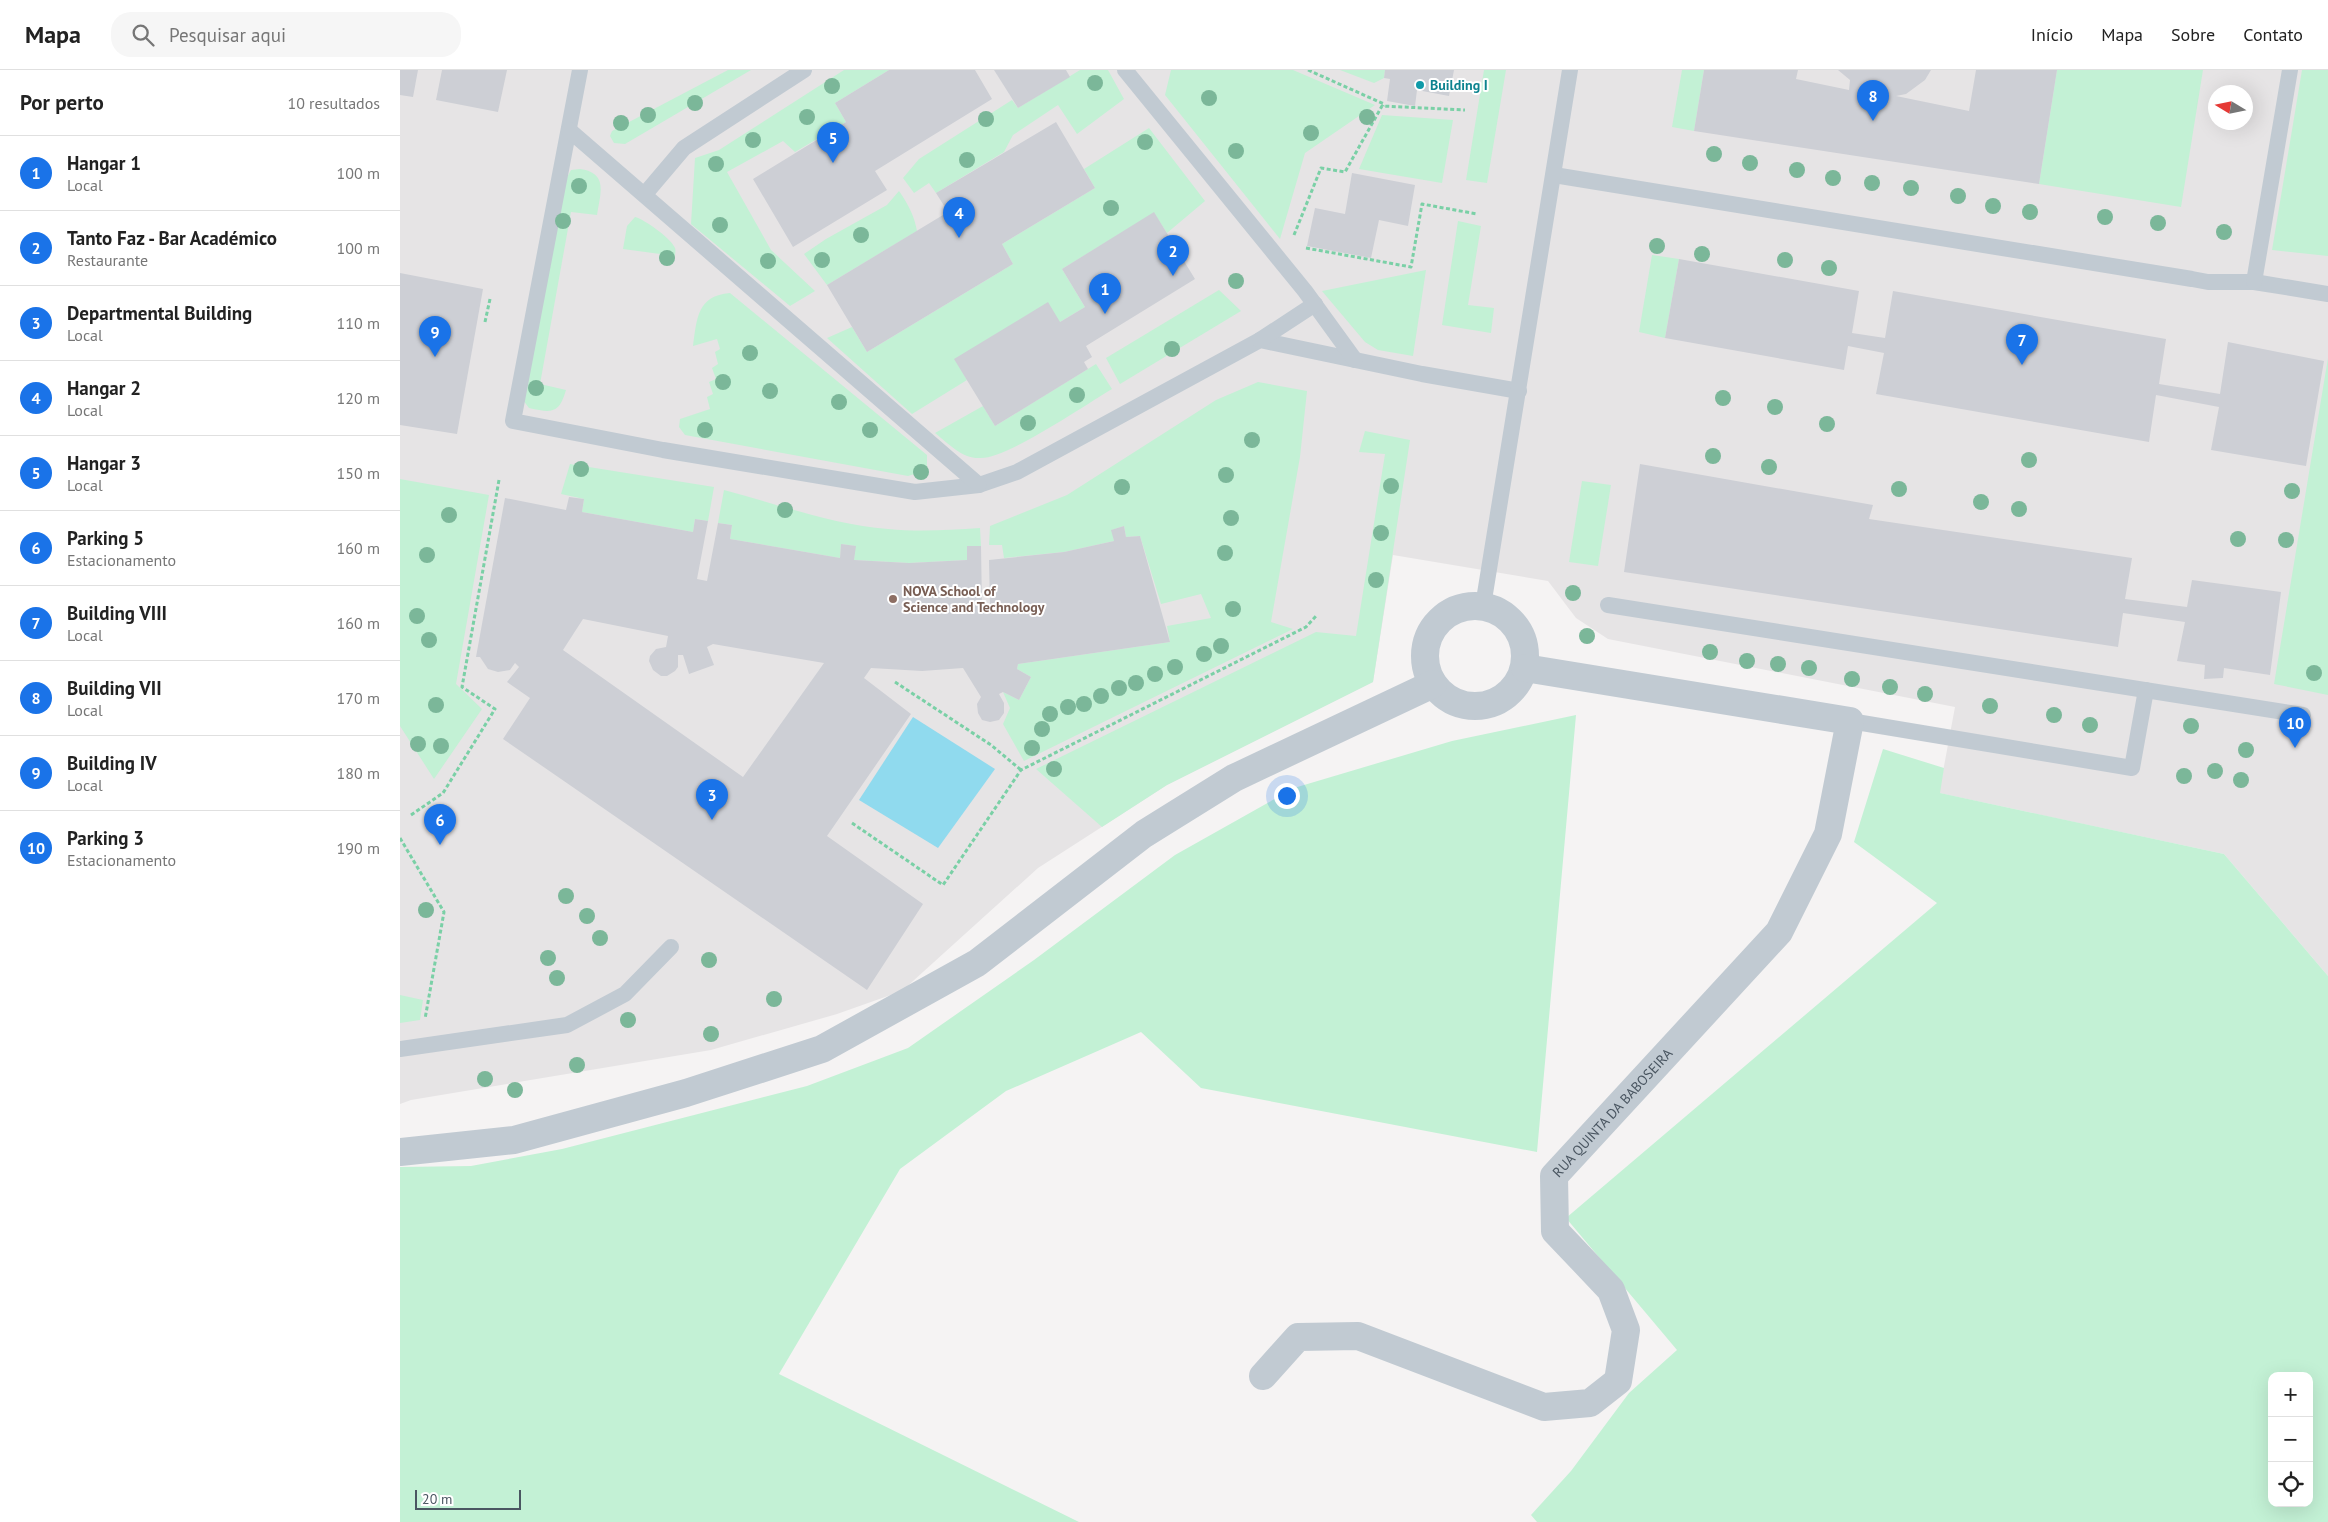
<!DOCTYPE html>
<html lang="pt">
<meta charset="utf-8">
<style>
body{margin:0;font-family:"PT Sans",sans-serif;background:#f6f6f6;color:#222}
.controls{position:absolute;right:15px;bottom:15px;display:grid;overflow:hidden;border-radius:10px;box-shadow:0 5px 20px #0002}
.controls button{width:45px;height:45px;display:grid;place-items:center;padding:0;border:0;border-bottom:1px solid #e0e0e0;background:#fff;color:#222;font:25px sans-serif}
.compass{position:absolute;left:1808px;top:15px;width:45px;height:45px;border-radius:50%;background:#fff;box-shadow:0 5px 20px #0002;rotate:280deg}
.scale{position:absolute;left:15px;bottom:12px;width:106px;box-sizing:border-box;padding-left:5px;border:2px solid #4a5661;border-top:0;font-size:14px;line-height:18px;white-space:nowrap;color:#4a5661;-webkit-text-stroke:4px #fff;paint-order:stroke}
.you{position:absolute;left:886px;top:725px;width:18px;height:18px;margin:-12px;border:4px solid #fff;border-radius:50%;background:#1a73e8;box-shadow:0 0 0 8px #1a73e833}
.badge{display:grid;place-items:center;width:32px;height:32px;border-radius:50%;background:#1a73e8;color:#fff;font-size:16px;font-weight:700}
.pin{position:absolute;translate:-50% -41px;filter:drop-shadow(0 1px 2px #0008)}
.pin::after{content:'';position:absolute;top:26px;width:18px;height:15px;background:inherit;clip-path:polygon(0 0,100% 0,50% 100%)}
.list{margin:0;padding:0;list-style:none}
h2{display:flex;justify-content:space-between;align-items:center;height:65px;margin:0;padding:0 20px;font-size:21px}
h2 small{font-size:16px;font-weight:400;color:#767676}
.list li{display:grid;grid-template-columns:32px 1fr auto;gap:15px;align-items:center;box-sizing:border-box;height:75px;padding:0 20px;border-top:1px solid #e0e0e0}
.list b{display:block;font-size:19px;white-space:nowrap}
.list p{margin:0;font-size:16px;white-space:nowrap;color:#767676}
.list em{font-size:16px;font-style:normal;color:#767676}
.icon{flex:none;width:28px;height:28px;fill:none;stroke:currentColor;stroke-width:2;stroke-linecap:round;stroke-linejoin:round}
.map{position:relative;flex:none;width:1928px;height:1452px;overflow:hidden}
header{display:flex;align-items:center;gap:30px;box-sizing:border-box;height:70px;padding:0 25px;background:#fff;border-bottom:1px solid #e0e0e0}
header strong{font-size:24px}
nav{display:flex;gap:28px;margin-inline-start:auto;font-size:18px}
.search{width:350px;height:45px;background:#f6f6f6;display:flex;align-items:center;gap:12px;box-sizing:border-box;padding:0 18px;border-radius:20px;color:#767676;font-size:19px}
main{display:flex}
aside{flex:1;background:#fff}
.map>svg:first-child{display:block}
</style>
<header>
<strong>Mapa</strong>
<div class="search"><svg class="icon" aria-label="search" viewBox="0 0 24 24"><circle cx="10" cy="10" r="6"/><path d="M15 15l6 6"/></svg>Pesquisar aqui</div>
<nav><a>Início</a><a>Mapa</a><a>Sobre</a><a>Contato</a></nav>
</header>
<main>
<aside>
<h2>Por perto<small>10 resultados</small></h2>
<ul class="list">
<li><span class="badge">1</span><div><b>Hangar 1</b><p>Local</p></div><em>100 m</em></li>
<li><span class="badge">2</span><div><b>Tanto Faz - Bar Académico</b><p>Restaurante</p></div><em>100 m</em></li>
<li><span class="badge">3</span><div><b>Departmental Building</b><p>Local</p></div><em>110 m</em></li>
<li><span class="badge">4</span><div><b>Hangar 2</b><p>Local</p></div><em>120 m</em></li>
<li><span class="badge">5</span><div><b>Hangar 3</b><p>Local</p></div><em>150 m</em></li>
<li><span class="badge">6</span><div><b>Parking 5</b><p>Estacionamento</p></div><em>160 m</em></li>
<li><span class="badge">7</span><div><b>Building VIII</b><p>Local</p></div><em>160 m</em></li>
<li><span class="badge">8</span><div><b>Building VII</b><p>Local</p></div><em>170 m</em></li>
<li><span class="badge">9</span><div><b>Building IV</b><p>Local</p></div><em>180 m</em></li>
<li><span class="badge">10</span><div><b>Parking 3</b><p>Estacionamento</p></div><em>190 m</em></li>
</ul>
</aside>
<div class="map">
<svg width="1928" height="1452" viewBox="0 0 1928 1452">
<rect width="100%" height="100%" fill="#f5f3f3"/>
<path fill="#e6e4e5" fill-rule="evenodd" d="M0 0H1928V906L1824 784 1539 723 1555 637 1208 569 1176 548 1148 511 993 485 973 612 767 715 638 798 502 921 437 944 311 980 11 1030 0 1034ZM1816 22H1846V52H1816Z"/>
<g fill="#c3f1d5" fill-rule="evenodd">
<path d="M328 0H351L225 74 214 73 210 66 212 61Z"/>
<path d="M444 0H489L435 33 446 52 395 82 383 71 327 102 371 180 415 221 390 236 291 154 295 88 319 80Z"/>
<path d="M680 0H708L724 29 677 64 658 35 613 65 604 82 536 123 529 113 514 123 503 108 519 89 612 30 618 38Z"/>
<path d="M771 0H893L975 35 905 83 880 169 765 25Z"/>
<path d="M940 0H985L984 8 974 13Z"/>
<path d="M1084 0H1106L1087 113 1066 110Z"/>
<path d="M1282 0H1304L1294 61 1272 57Z"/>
<path d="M1657 0H1803L1781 137 1639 114Z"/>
<path d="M1902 0H1928V186L1872 180Z"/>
<path d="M982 45 1053 50 1042 113 959 99Z"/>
<path d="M749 58 805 131 767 163 754 143 662 199 685 237 660 252 555 289 567 310 512 344 427 268 452 257 467 282 613 194 602 174 695 118 684 99Z"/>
<path d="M180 99C209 103 200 124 197 145L171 142 140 314 166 320C159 344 152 343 129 338L123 330 163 115 171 100Z"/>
<path d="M499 121C508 134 514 145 517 161L427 215 404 184 426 169 487 135Z"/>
<path d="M235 147C244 149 272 169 275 178 276 180 275 185 275 186L223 179 227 156Z"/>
<path d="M1058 151 1081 156 1068 235 1094 238 1091 263 1042 255Z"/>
<path d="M1252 185 1279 189 1265 268 1239 262Z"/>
<path d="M1026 200 1013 286 978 280 965 272 922 221Z"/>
<path d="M819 220 841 241 720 314 706 288Z"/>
<path d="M330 223 527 385V400L508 406 285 365 279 357 280 349 310 339 307 327 313 324 309 312 316 309 312 298 318 294 315 282 320 279 317 269 293 276C297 248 297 226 330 223Z"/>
<path d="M1928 288V625L1874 614Z"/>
<path d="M696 294 712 319C685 335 608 388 581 388 562 389 549 374 535 363L583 336 595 356Z"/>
<path d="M858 312 907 321 900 387 871 552 893 559 624 691 603 654 610 638 603 622 619 630 631 607 617 599 618 594 770 572 767 556 811 548 801 524 761 534 740 466 726 467 724 456 712 460 714 471 664 482 604 488 602 475H589L590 456 667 425 816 330Z"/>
<path d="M965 361 1010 370 973 612 767 715 702 757 636 699 916 562 956 566 985 384 959 382Z"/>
<path d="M170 394 314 417 308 451 295 449 293 462 182 442 184 429 161 424Z"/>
<path d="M0 409 89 425 56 614 82 639 34 709 0 656Z"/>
<path d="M1182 411 1211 415 1198 496 1169 492Z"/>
<path d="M324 420C378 434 433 455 488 459 519 462 549 460 580 458L581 476H567V490L509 493 454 490 455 476 441 474 440 488 330 469 332 455 318 453Z"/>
<path d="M1176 645 1137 1082 801 1018 741 962 606 1021 500 1099 379 1304 679 1452H0V1097L71 1096 162 1079 407 1016 508 978 634 890 775 785 894 718 1052 671Z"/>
<path d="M1483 679 1544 698 1540 723 1824 784 1928 906V1452H1137L1131 1445 1171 1401 1229 1323 1277 1280 1166 1148 1537 833 1454 772ZM1872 1306H1909V1433H1872Z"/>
<path d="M0 925 23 930 20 950 0 953Z"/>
</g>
<path fill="#90daee" d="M513 647 595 699 538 778 459 730Z"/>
<g fill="#cdcfd5" fill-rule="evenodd">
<path d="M0 0H18L13 27 0 25Z"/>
<path d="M42 0H107L98 42 36 30Z"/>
<path d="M489 0H575L592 29 475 101 487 120 393 177 353 109 446 52 435 33Z"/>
<path d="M594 0H666L670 7 618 38Z"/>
<path d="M985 0H1054L1049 26 1017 20 1015 36 987 31 990 9 984 8Z"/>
<path d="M1304 0H1398L1396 9 1449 20 1450 10 1438 0H1531L1525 10 1506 24 1496 26 1569 41 1576 0H1657L1639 114 1294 61Z"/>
<path d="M656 52 695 118 602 174 613 194 467 282 427 215 548 142 536 123Z"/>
<path d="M952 103 1015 115 1008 156 979 150 971 188 907 176 915 138 945 144Z"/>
<path d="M754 142 795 209 686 276 692 287 684 292 688 299 595 356 554 289 648 232 660 252 685 237 662 199Z"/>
<path d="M1279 189 1459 221 1452 263 1485 268 1493 221 1766 269 1759 314 1820 324 1828 272 1924 291 1906 396 1811 380 1819 337 1756 325 1749 372 1476 324 1484 283 1448 276 1444 300 1265 268Z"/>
<path d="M0 203 83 219 57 364 0 355Z"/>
<path d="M1240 394 1473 435 1469 449 1732 488 1725 529 1787 537 1792 510 1881 522 1870 605 1824 598 1823 608 1804 609 1805 595 1777 591 1785 552 1723 543 1718 577 1224 502Z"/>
<path d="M169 427 184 429 182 442 293 462 295 449 308 451 297 509 307 511 318 453 332 455 330 469 440 488 441 474 456 476 454 490 509 493 567 490V476H581L582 538 590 537 589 490 664 482 714 471 711 460 724 456 726 467 740 466 770 572 618 594 617 599 631 607 619 630 603 622 599 624 604 633V643L599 650 590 652 582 650 578 643 577 634 581 627 563 598 522 601 471 598 464 608 511 644 427 766 523 834 467 920 103 669 130 628 107 612 119 597 115 593 110 600 98 602 88 599 80 587H76L105 428 166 440ZM183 549 268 566 266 577 256 579 250 586 249 591 253 600 261 606H267L275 601 278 597V585H283L289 604 314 595 307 577 313 574 424 593 343 707 163 580Z"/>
</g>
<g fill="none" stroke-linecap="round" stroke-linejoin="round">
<g stroke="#7ad0a6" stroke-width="3" stroke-dasharray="4 2.5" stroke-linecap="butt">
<path d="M908 0 984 34 983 36"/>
<path d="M894 165 921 98 945 102 982 36 1065 40"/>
<path d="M906 178 1011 197 1022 134 1077 144"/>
<path d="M85 252 90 229"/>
<path d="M495 612 591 675 621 700"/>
<path d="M11 745 43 723 95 639 62 617 99 410"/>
<path d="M452 753 543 815 621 700 906 557 916 546"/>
<path d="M0 768 44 842 25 949"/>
</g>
<g stroke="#c1cad2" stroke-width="16">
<path d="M180 0 113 351 263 380 515 422 579 415 617 402 860 270 1022 304 1119 321"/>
<path d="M725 0 905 221 955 290"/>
<path d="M169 60 579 415"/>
<path d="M1154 105 1792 209 1808 212H1854L1928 224"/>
<path d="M245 124 284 78 404 0"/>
<path d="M1854 212 1890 0"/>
<path d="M860 270 915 234"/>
<path d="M1208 535 1903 645"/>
<path d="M1083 536 1170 0"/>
<path d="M1450 651 1732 698 1746 620"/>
<path d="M0 979 167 955 225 924 271 877"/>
</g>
<g stroke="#c1cad2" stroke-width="28">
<circle cx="1075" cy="586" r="50"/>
<path d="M0 1082 114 1070 286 1023 422 979 577 893 744 764 834 708 1033 614"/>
<path id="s1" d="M863 1306 898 1267 958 1266 1144 1337 1190 1333 1218 1311 1226 1260 1211 1220 1155 1161 1154 1106 1379 862 1428 764 1450 651 1125 598"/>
</g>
</g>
<g fill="#7bb799">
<circle cx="695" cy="13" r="8"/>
<circle cx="432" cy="16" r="8"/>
<circle cx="809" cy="28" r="8"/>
<circle cx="295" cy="33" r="8"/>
<circle cx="248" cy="45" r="8"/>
<circle cx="407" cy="47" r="8"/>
<circle cx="967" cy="47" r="8"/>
<circle cx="586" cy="49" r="8"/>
<circle cx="221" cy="53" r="8"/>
<circle cx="911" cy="63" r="8"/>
<circle cx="353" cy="70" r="8"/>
<circle cx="745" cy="72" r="8"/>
<circle cx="836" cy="81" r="8"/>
<circle cx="1314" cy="84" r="8"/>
<circle cx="567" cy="90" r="8"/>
<circle cx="1350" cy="93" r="8"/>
<circle cx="316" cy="94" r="8"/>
<circle cx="1397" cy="100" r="8"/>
<circle cx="1433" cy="108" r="8"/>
<circle cx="1472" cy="113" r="8"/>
<circle cx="179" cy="116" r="8"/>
<circle cx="1511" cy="118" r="8"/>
<circle cx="1558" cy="126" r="8"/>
<circle cx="1593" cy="136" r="8"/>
<circle cx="711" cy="138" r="8"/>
<circle cx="1630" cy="142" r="8"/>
<circle cx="1705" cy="147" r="8"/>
<circle cx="163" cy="151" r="8"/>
<circle cx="1758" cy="153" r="8"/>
<circle cx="320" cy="155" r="8"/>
<circle cx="1824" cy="162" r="8"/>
<circle cx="461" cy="165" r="8"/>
<circle cx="1257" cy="176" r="8"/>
<circle cx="1302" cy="184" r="8"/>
<circle cx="267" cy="188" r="8"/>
<circle cx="422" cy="190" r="8"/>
<circle cx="1385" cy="190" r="8"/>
<circle cx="368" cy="191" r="8"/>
<circle cx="1429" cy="198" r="8"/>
<circle cx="836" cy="211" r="8"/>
<circle cx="772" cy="279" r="8"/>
<circle cx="350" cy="283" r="8"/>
<circle cx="323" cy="312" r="8"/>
<circle cx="136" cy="318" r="8"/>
<circle cx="370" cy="321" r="8"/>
<circle cx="677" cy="325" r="8"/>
<circle cx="1323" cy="328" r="8"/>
<circle cx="439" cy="332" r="8"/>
<circle cx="1375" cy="337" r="8"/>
<circle cx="628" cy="353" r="8"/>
<circle cx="1427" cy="354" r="8"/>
<circle cx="305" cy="360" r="8"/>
<circle cx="470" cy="360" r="8"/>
<circle cx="852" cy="370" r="8"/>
<circle cx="1313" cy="386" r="8"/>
<circle cx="1629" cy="390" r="8"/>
<circle cx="1369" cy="397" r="8"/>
<circle cx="181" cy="399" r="8"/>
<circle cx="521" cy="402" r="8"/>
<circle cx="826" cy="405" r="8"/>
<circle cx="991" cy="416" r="8"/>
<circle cx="722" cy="417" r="8"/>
<circle cx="1499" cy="419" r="8"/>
<circle cx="1892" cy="421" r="8"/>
<circle cx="1581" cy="432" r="8"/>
<circle cx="1619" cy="439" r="8"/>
<circle cx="385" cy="440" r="8"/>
<circle cx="49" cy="445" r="8"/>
<circle cx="831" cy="448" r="8"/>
<circle cx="981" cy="463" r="8"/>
<circle cx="1838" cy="469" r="8"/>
<circle cx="1886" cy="470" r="8"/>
<circle cx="825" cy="483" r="8"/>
<circle cx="27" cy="485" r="8"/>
<circle cx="976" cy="510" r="8"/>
<circle cx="1173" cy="523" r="8"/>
<circle cx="833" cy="539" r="8"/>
<circle cx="17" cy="546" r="8"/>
<circle cx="1187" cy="566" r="8"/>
<circle cx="29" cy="570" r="8"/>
<circle cx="821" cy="576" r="8"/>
<circle cx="1310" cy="582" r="8"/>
<circle cx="804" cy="584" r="8"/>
<circle cx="1347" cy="591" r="8"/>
<circle cx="1378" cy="594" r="8"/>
<circle cx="775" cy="597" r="8"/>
<circle cx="1409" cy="598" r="8"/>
<circle cx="1914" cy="603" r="8"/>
<circle cx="755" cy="604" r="8"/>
<circle cx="1452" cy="609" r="8"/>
<circle cx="736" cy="613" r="8"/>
<circle cx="1490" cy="617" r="8"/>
<circle cx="719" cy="618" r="8"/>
<circle cx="1525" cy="624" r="8"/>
<circle cx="701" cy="626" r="8"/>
<circle cx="684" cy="634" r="8"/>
<circle cx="36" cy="635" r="8"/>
<circle cx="1590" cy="636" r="8"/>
<circle cx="668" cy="637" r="8"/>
<circle cx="650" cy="644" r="8"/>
<circle cx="1654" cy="645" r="8"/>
<circle cx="1690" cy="655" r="8"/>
<circle cx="1791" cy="656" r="8"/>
<circle cx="642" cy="659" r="8"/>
<circle cx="18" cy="674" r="8"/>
<circle cx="41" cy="676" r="8"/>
<circle cx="632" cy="678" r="8"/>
<circle cx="1846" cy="680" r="8"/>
<circle cx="654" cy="699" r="8"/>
<circle cx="1815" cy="701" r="8"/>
<circle cx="1784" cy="706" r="8"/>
<circle cx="1841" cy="710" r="8"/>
<circle cx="166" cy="826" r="8"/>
<circle cx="26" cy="840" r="8"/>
<circle cx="187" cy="846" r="8"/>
<circle cx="200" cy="868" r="8"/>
<circle cx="148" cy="888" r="8"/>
<circle cx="309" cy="890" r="8"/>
<circle cx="157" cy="908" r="8"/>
<circle cx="374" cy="929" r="8"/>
<circle cx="228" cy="950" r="8"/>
<circle cx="311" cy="964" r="8"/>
<circle cx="177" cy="995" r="8"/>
<circle cx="85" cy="1009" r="8"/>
<circle cx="115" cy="1020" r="8"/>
</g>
<circle fill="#0f9aa8" stroke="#fff" stroke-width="2" cx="1020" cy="15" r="5"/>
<circle fill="#8d6e63" stroke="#fff" stroke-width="2" cx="493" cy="529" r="5"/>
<g text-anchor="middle" stroke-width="4" stroke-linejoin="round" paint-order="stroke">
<g font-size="14" font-weight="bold" fill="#0d838f" stroke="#fff" text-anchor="start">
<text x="1030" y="20">Building I</text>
</g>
<g font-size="14" font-weight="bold" fill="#785e54" stroke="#fff" text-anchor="start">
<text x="503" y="526">NOVA School of<tspan x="503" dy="16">Science and Technology</tspan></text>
</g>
<g font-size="14" fill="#4a5661" stroke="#fff">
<text dy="5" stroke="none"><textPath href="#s1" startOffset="710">RUA QUINTA DA BABOSEIRA</textPath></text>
</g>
</g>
</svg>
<div class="controls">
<button>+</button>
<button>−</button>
<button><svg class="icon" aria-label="locate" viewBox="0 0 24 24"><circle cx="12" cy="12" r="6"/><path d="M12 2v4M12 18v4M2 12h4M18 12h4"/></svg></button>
</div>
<svg class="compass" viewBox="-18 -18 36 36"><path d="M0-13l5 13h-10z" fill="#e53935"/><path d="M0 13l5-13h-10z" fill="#767676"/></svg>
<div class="scale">20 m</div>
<div class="you"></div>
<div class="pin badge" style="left:705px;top:244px">1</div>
<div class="pin badge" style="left:773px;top:206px">2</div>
<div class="pin badge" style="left:312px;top:750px">3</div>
<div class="pin badge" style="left:559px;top:168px">4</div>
<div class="pin badge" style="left:433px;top:93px">5</div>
<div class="pin badge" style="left:40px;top:775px">6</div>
<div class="pin badge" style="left:1622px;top:295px">7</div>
<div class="pin badge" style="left:1473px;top:51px">8</div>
<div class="pin badge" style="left:35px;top:287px">9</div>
<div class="pin badge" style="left:1895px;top:678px">10</div>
</div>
</main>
